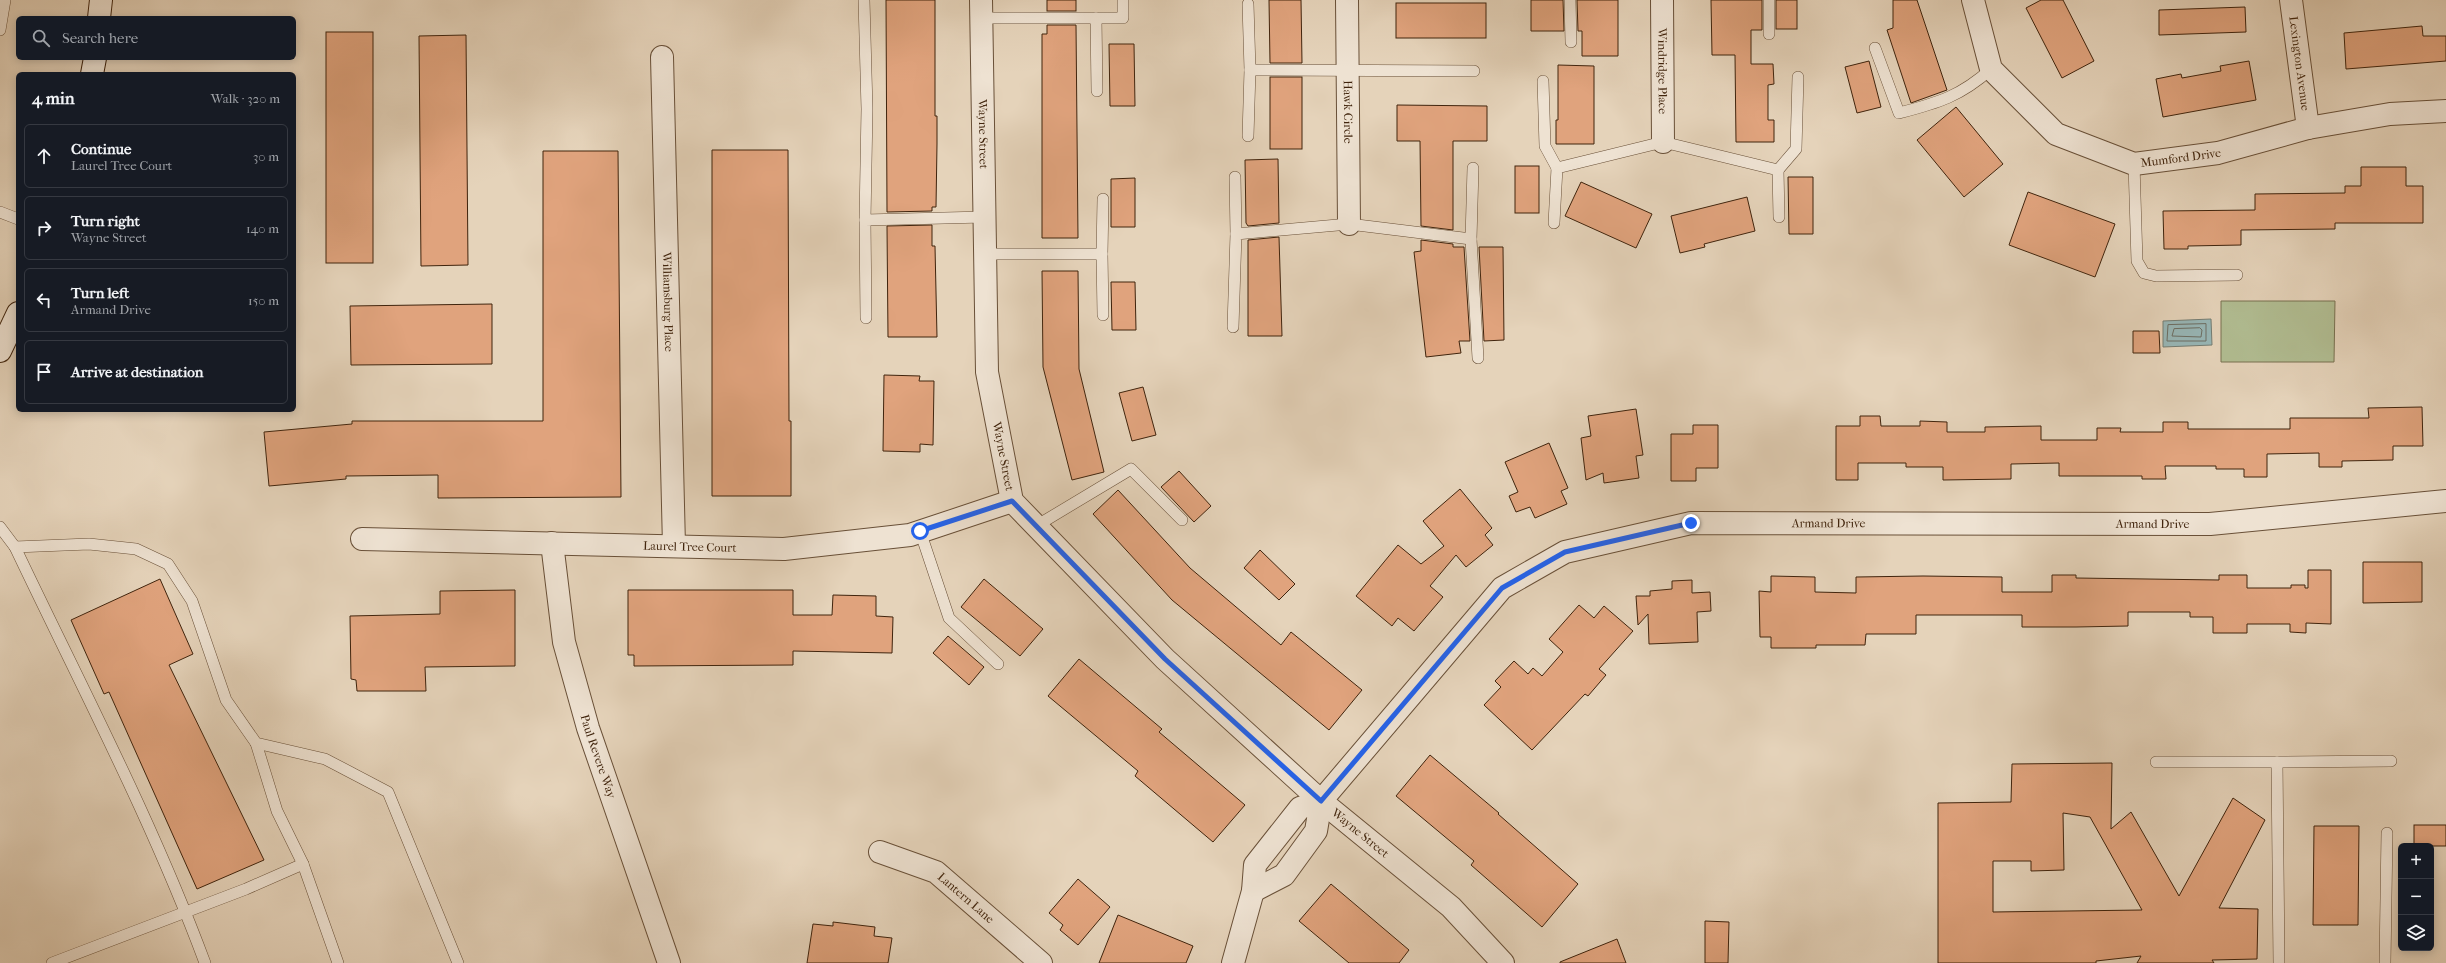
<!DOCTYPE html>
<meta charset="utf-8">
<style>
body{margin:0;font-family:"IM FELL French Canon",serif;background:#242831;color:#f1f3f6}
.controls{position:absolute;right:12px;bottom:12px;display:grid;overflow:hidden;border-radius:6px;box-shadow:0 2px 10px #0003}
.controls button{width:36px;height:36px;display:grid;place-items:center;padding:0;border:0;border-bottom:1px solid #363941;background:#171b24;color:#f1f3f6;font:20px sans-serif}
.stop{position:absolute;width:12px;height:12px;margin:-9px;border:3px solid #2563eb;border-radius:50%;background:#fff}
.stop.end{background:#2563eb;border-color:#fff;box-shadow:0 1px 4px #0008}
.list{margin:0;padding:0;list-style:none}
h2{display:flex;justify-content:space-between;align-items:center;height:52px;margin:0;padding:0 16px;font-size:17px}
h2 small{font-size:13px;font-weight:400;color:#9ea1a6}
.list li{display:grid;grid-template-columns:26px 1fr auto;gap:12px;align-items:center;box-sizing:border-box;height:64px;margin:0 8px 8px;padding:0 8px;border:1px solid #363941;border-radius:6px}
.list b{display:block;font-size:15px;white-space:nowrap}
.list p{margin:0;font-size:13px;white-space:nowrap;color:#9ea1a6}
.list em{font-size:13px;font-style:normal;color:#9ea1a6}
.icon{flex:none;width:22px;height:22px;fill:none;stroke:currentColor;stroke-width:2;stroke-linecap:round;stroke-linejoin:round}
.map{position:relative;flex:none;width:2446px;height:963px;overflow:hidden}
.search{position:absolute;background:#171b24;box-shadow:0 2px 10px #0003;left:16px;top:16px;width:280px;height:44px;display:flex;align-items:center;gap:10px;box-sizing:border-box;padding:0 14px;border-radius:6px;color:#9ea1a6;font-size:15px}
.panel{position:absolute;background:#171b24;box-shadow:0 2px 10px #0003;left:16px;top:72px;width:280px;height:340px;border-radius:6px}
.map>svg:first-child{display:block}
</style>
<div class="map">
<svg width="2446" height="963" viewBox="0 0 2446 963">
<rect width="100%" height="100%" fill="#e5d3ba"/>
<filter id="stains"><feTurbulence type="fractalNoise" baseFrequency=".005" numOctaves="4"/><feColorMatrix values="0 0 0 0 .2 0 0 0 0 .09 0 0 0 0 .02 0 0 0 .5 -.17"/></filter>
<radialGradient id="worn" r=".72"><stop offset=".6" stop-color="#630" stop-opacity="0"/><stop offset="1" stop-color="#630" stop-opacity=".3"/></radialGradient>
<path fill="#b1bd92" stroke="#787050" d="M2221 301H2335L2334 362H2221Z"/>
<path fill="#97b6b6" stroke="#747c72" d="M2211 319 2212 345 2163 347V321Z"/>
<g fill="none" stroke-linecap="round" stroke-linejoin="round">
<g stroke="#6c6d62" stroke-width="1">
<path d="M2206 324V341H2167L2168 325Z"/>
<path d="M2200 328 2202 330 2201 337 2172 336 2174 329Z"/>
</g>
</g>
<g fill="#e0a37d" stroke="#40240d" fill-rule="evenodd">
<path d="M886 0H935V116H937V144L936 207H932V211L887 212Z"/>
<rect x="1047" y="0" width="29" height="11"/>
<path d="M1269 0H1301L1302 63H1270Z"/>
<path d="M1531 0H1563L1564 31H1531Z"/>
<path d="M1577 0H1618V56H1582V31H1578Z"/>
<path d="M1711 0H1762V30H1751V64H1773L1774 84 1768 85V120H1774V142H1736L1735 55H1712Z"/>
<rect x="1776" y="0" width="21" height="29"/>
<path d="M1893 0H1917L1947 90 1911 103 1887 30 1893 28Z"/>
<path d="M2041 0H2063L2094 61 2062 78 2026 8Z"/>
<rect x="1396" y="3" width="90" height="35"/>
<path d="M2245 7 2246 32 2159 35V10Z"/>
<path d="M1047 25H1076L1078 238H1042V34H1047Z"/>
<path d="M2422 26 2423 36H2446V61L2346 69 2344 33Z"/>
<rect x="326" y="32" width="47" height="231"/>
<path d="M466 35 468 265 421 266 419 36Z"/>
<path d="M1109 44H1134L1135 106H1110Z"/>
<path d="M1869 61 1881 107 1857 113 1845 67Z"/>
<path d="M2249 61 2256 100 2163 117 2156 79 2181 74 2182 78 2221 71 2220 66Z"/>
<path d="M1558 65 1594 66V144H1556V120H1558Z"/>
<rect x="1270" y="77" width="32" height="72"/>
<path d="M1397 105 1487 106V141H1453V230L1421 226 1420 141H1397Z"/>
<path d="M1956 107 2003 164 1964 197 1917 140Z"/>
<path d="M712 150H788L789 421H791V496H712Z"/>
<path d="M543 151H618L621 497 438 498V475L346 476V479L269 486 264 432 352 424V421H543Z"/>
<path d="M1278 159 1279 223 1248 226 1246 223 1245 160Z"/>
<rect x="1515" y="166" width="24" height="47"/>
<path d="M2361 167H2406V186H2423V223H2335V229L2241 230V245L2188 246V249H2164L2163 211 2255 210V194L2345 193V186H2361Z"/>
<path d="M1788 177H1813V234H1789Z"/>
<path d="M1135 178V227H1111V179Z"/>
<path d="M1581 182 1652 214 1636 248 1565 216Z"/>
<path d="M2028 192 2115 224 2095 277 2009 245Z"/>
<path d="M1747 197 1755 231 1704 244 1705 247 1680 253 1671 216Z"/>
<path d="M932 225V246H935L937 337H888L887 226Z"/>
<path d="M1279 237 1282 336H1248V240Z"/>
<path d="M1421 240 1453 244V247H1464L1470 341H1459L1461 353 1426 357 1414 252 1421 251Z"/>
<path d="M1479 247H1503L1504 340 1484 341Z"/>
<path d="M1042 271H1078L1079 369 1104 472 1072 480 1043 367Z"/>
<path d="M1111 282H1135L1136 330H1112Z"/>
<path d="M492 304V364L351 365 350 306Z"/>
<path d="M2133 331H2159L2160 353H2133Z"/>
<path d="M884 375 920 376 919 381H934L933 445 920 444V452L883 451Z"/>
<path d="M1143 387 1156 435 1132 441 1119 393Z"/>
<path d="M2422 407 2423 446H2393V460L2342 461V467H2319V453L2267 454V477H2244V469H2216V466H2165L2166 479H2142V476H2059V463L2011 464V479L1943 480V467H1906V463H1858V480H1836V426H1860V416H1880L1881 426H1920V421L1947 422V432H1985V427L2041 426V440H2097V428H2121L2120 432H2163V422H2188V429H2290V418H2369L2368 408Z"/>
<path d="M1636 409 1643 455 1636 456 1639 478 1604 483 1603 473 1586 480 1581 438 1591 436 1588 416Z"/>
<path d="M1693 425H1718V468H1696V481H1671V434H1693Z"/>
<path d="M1549 443 1568 488 1561 491 1567 504 1535 518 1530 507 1516 512 1509 496 1518 492 1505 462Z"/>
<path d="M1179 471 1211 506 1194 522 1161 487Z"/>
<path d="M1460 489 1492 528 1485 535 1493 545 1466 567 1456 555 1430 586 1443 597 1414 631 1398 618 1392 626 1356 596 1398 545 1421 564 1444 546 1423 521Z"/>
<path d="M1118 490 1190 568 1281 645 1291 632 1362 690 1329 730 1172 600 1093 514Z"/>
<path d="M1260 550 1295 584 1279 600 1244 568Z"/>
<path d="M2363 562H2422V602L2363 603Z"/>
<path d="M2308 570H2331V624L2306 623V633L2290 632V624H2247V633H2213V617H2190V612H2128V626L2076 627H2022V615H1916V634H1866L1865 645H1816V648H1771V637H1760L1759 591 1771 592V576L1815 577V592L1856 593V577L1923 576 2002 577V592H2052V575H2076V578L2219 580V575H2247V588H2291V585H2305V588H2308Z"/>
<path d="M160 579 193 654 169 665 264 860 197 889 109 692 104 694 71 620Z"/>
<path d="M984 579 1043 629 1020 656 961 607Z"/>
<path d="M1692 580V593L1710 592 1711 611 1697 612 1698 642 1649 644 1648 614 1638 625 1636 596H1650V591L1672 589V581Z"/>
<path d="M515 590V666L425 667 426 691H357L356 680 351 679 350 616 440 614V591Z"/>
<path d="M628 590H793V615H832L833 595 876 596V616L893 617 892 653 793 651V665L634 666V655H628Z"/>
<path d="M1579 605 1594 618 1604 606 1633 631 1599 669 1606 675 1588 696 1585 694 1532 750 1484 705 1501 687 1495 681 1514 661 1528 674 1533 668 1542 676 1563 652 1549 639Z"/>
<path d="M948 636 984 667 969 685 933 653Z"/>
<path d="M1079 659 1162 729 1159 732 1245 805 1213 842 1135 776 1138 771 1048 696Z"/>
<path d="M1430 755 1499 813 1498 814 1578 884 1542 927 1471 865 1474 861 1396 796Z"/>
<path d="M2112 763 2111 829 2131 812 2179 896 2233 798 2265 820 2219 908 2258 909 2257 959 2212 960 2214 963H2137L2141 956 2096 961V963H1938V803L2011 802 2012 764ZM2063 813 2090 817 2142 910 1993 912V861H2031V871L2064 870Z"/>
<rect x="2414" y="825" width="32" height="21"/>
<path d="M2314 826H2359L2358 925H2313Z"/>
<path d="M1078 879 1110 907 1078 945 1060 930 1063 925 1049 913Z"/>
<path d="M1331 884 1409 950 1399 963H1349L1299 921Z"/>
<path d="M1118 915 1193 946 1186 963H1099Z"/>
<path d="M1705 921 1729 922 1728 963H1705Z"/>
<path d="M833 922 875 927 874 936 892 938 888 963H807L813 924 833 926Z"/>
<path d="M1617 939 1626 963H1560V962Z"/>
</g>
<g fill="none" stroke-linecap="round" stroke-linejoin="round">
<g stroke="#695038" stroke-width="12">
<g id="lane">
<path d="M864 0 867 109 865 220"/>
<path d="M1570 0 1571 42"/>
<path d="M1248 4 1250 70"/>
<path d="M981 18H1123V0"/>
<path d="M1096 18 1097 91"/>
<path d="M0 30 5 0"/>
<path d="M1769 34V0"/>
<path d="M1875 48 1899 113C1938 103 1961 96 1991 69"/>
<path d="M1543 81 1545 146 1557 168"/>
<path d="M1248 136 1250 70 1474 71"/>
<path d="M2134 164 2137 261 2144 273 2156 276 2237 275"/>
<path d="M1778 170 1779 217"/>
<path d="M1235 177 1236 234"/>
<path d="M0 212 18 219"/>
<path d="M1554 223 1557 168 1663 142 1778 170 1796 149 1798 77"/>
<path d="M1471 239 1478 358"/>
<path d="M985 254H1102L1103 199"/>
<path d="M1102 254 1103 315"/>
<path d="M866 318 865 220 984 217"/>
<path d="M1233 327 1236 234 1349 224 1471 239 1473 168"/>
<path d="M1036 526 1131 469 1182 520"/>
<path d="M0 527 15 547C80 684 152 820 205 963"/>
<path d="M920 531 949 618 998 664"/>
<path d="M15 547 89 544 136 549 168 564 192 601 226 700 256 743 325 759 388 792 458 963"/>
<path d="M256 743 277 811 303 864 338 963"/>
<path d="M2156 762H2277L2279 963"/>
<path d="M2277 762 2391 761"/>
<path d="M52 963 246 889 303 864"/>
<path d="M2385 963 2387 833"/>
</g>
</g>
<g stroke="#695038" stroke-width="24">
<g id="street">
<path id="s1" d="M981 0 987 372 1012 501 1165 659 1321 801 1451 907 1503 963"/>
<path id="s2" d="M1347 0 1349 224"/>
<path id="s3" d="M1662 0 1663 142"/>
<path id="s4" d="M1973 0 1991 69 2056 134 2134 164 2218 153 2308 128 2390 114 2446 111"/>
<path id="s5" d="M2291 0 2308 128"/>
<path id="s6" d="M662 57 674 546"/>
<path id="s7" d="M362 539 784 549 910 535 1012 501"/>
<path id="s8" d="M552 543 564 642 588 728 669 963"/>
<path id="s9" d="M1321 801 1502 588 1565 552 1691 523 2210 524 2446 501"/>
<path id="s10" d="M880 852 936 872 1041 963"/>
<path d="M1253 891 1284 875 1316 831 1321 801"/>
<path d="M1233 963 1253 891 1255 865 1300 808 1321 801"/>
</g>
</g>
<g stroke="#40240d" stroke-width="24">
<g id="secondary">
<path d="M99 18 101 0"/>
<path d="M92 74 95 58"/>
<path d="M0 351 18 313"/>
</g>
</g>
<use href="#lane" stroke="#eee2d2" stroke-width="11"/>
<use href="#street" stroke="#eee2d2" stroke-width="22"/>
<use href="#secondary" stroke="#eee2d2" stroke-width="22"/>
</g>
<g fill="none" stroke-linecap="round" stroke-linejoin="round">
<path stroke="#2563eb" stroke-width="5" d="M920 531 1012 501 1165 659 1321 801 1502 588 1565 552 1691 523"/>
</g>
<g text-anchor="middle" stroke-width="3" stroke-linejoin="round" paint-order="stroke">
<g font-size="12" fill="#40240d" stroke="#eee2d2">
<text dy="4" stroke="none"><textPath href="#s5" startOffset="64">Lexington Avenue</textPath></text>
<text dy="4" stroke="none"><textPath href="#s3" startOffset="71">Windridge Place</textPath></text>
<text dy="4" stroke="none"><textPath href="#s2" startOffset="112">Hawk Circle</textPath></text>
<text dy="4" stroke="none"><textPath href="#s1" startOffset="134">Wayne Street</textPath></text>
<text dy="4" stroke="none"><textPath href="#s4" startOffset="294">Mumford Drive</textPath></text>
<text dy="4" stroke="none"><textPath href="#s6" startOffset="245">Williamsburg Place</textPath></text>
<text dy="4" stroke="none"><textPath href="#s1" startOffset="458">Wayne Street</textPath></text>
<text dy="4" stroke="none"><textPath href="#s9" startOffset="943">Armand Drive</textPath></text>
<text dy="4" stroke="none"><textPath href="#s9" startOffset="619">Armand Drive</textPath></text>
<text dy="4" stroke="none"><textPath href="#s7" startOffset="328">Laurel Tree Court</textPath></text>
<text dy="4" stroke="none"><textPath href="#s8" startOffset="219">Paul Revere Way</textPath></text>
<text dy="4" stroke="none"><textPath href="#s1" startOffset="985">Wayne Street</textPath></text>
<text dy="4" stroke="none"><textPath href="#s10" startOffset="99">Lantern Lane</textPath></text>
</g>
</g>
<rect width="100%" height="100%" filter="url(#stains)"/>
<rect width="100%" height="100%" fill="url(#worn)"/>
</svg>
<div class="controls">
<button>+</button>
<button>−</button>
<button><svg class="icon" aria-label="layers" viewBox="0 0 24 24"><path d="M12 4l9 5-9 5-9-5zM3 14l9 5 9-5"/></svg></button>
</div>
<div class="stop" style="left:920px;top:531px"></div>
<div class="stop end" style="left:1691px;top:523px"></div>
<div class="search"><svg class="icon" aria-label="search" viewBox="0 0 24 24"><circle cx="10" cy="10" r="6"/><path d="M15 15l6 6"/></svg>Search here</div>
<section class="panel">
<h2>4 min<small>Walk · 320 m</small></h2>
<ul class="list">
<li><svg class="icon" aria-label="ahead" viewBox="0 0 24 24"><path d="M12 20V5M6 11l6-6 6 6"/></svg><div><b>Continue</b><p>Laurel Tree Court</p></div><em>30 m</em></li>
<li><svg class="icon" aria-label="right" viewBox="0 0 24 24"><path d="M7 20v-9h11M14 6l5 5-5 5"/></svg><div><b>Turn right</b><p>Wayne Street</p></div><em>140 m</em></li>
<li><svg class="icon" aria-label="left" viewBox="0 0 24 24"><path d="M17 20v-9H6M10 6l-5 5 5 5"/></svg><div><b>Turn left</b><p>Armand Drive</p></div><em>150 m</em></li>
<li><svg class="icon" aria-label="arrive" viewBox="0 0 24 24"><path d="M6 21V4h12l-3 4 3 4H6"/></svg><div><b>Arrive at destination</b></div></li>
</ul>
</section>
</div>
